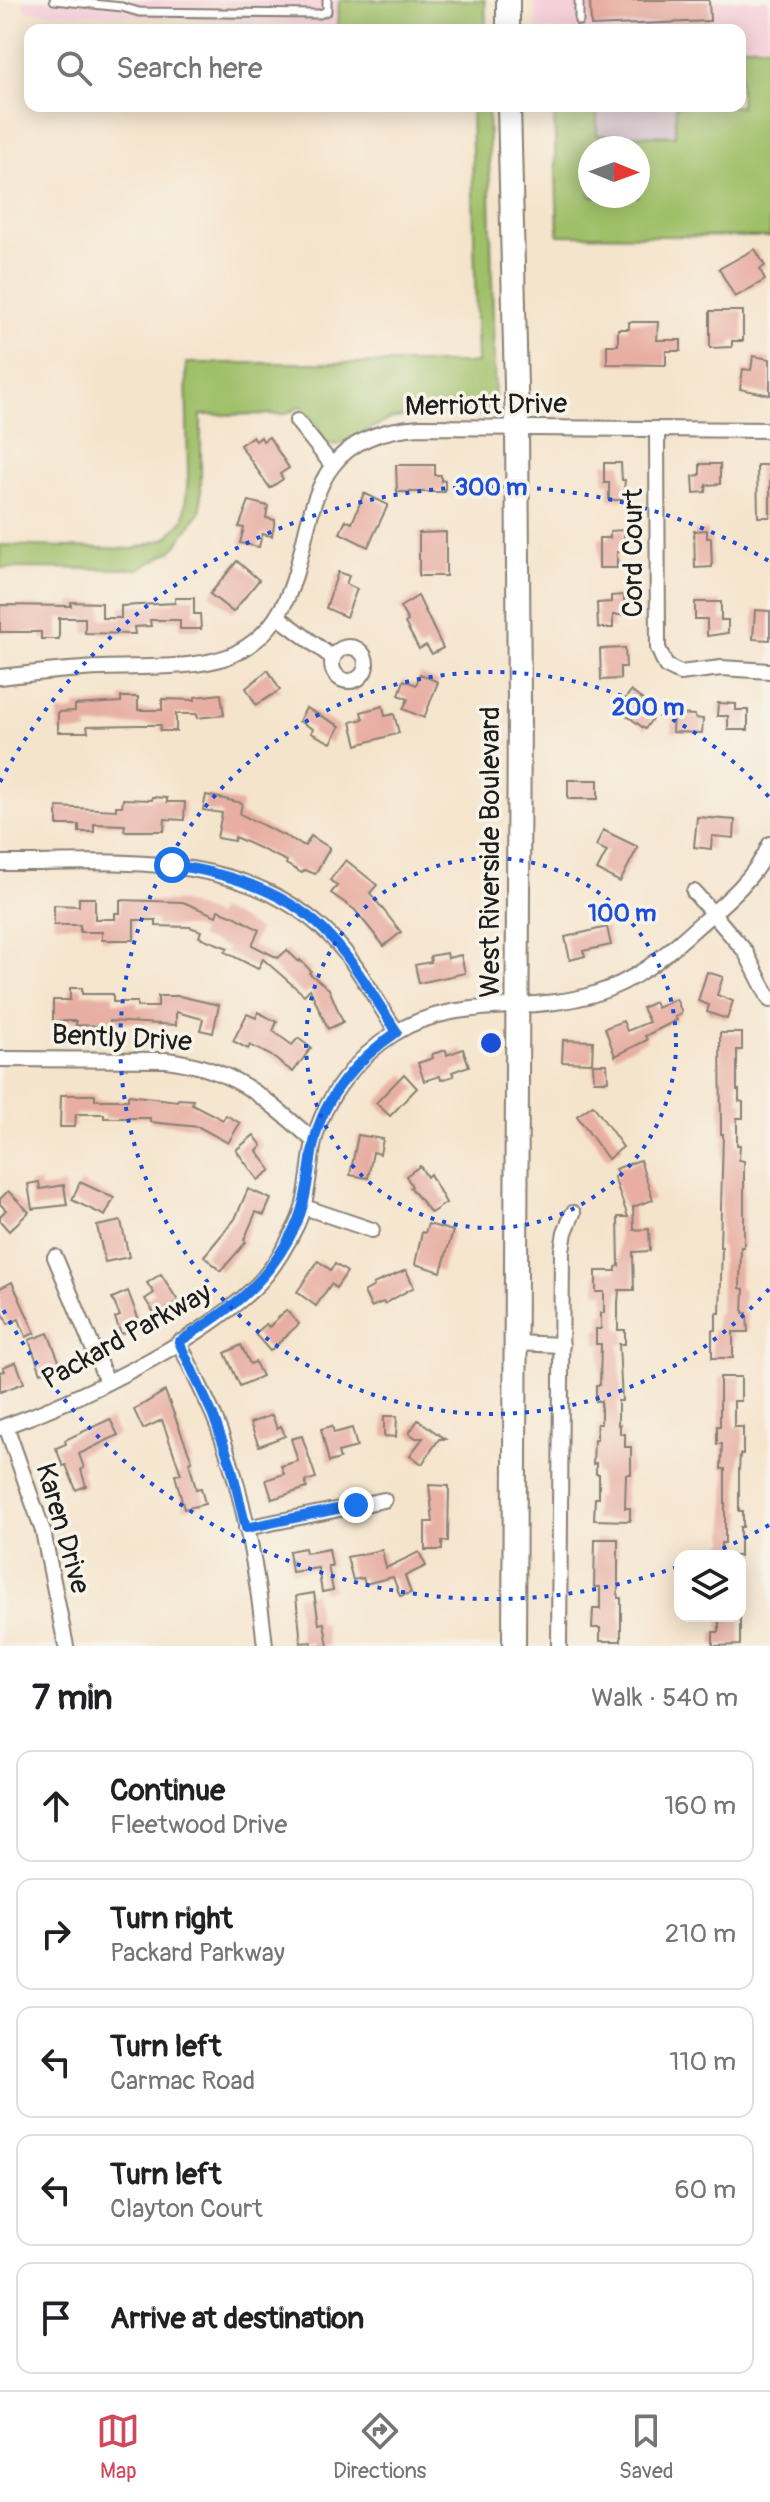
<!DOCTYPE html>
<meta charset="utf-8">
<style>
body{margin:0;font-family:Pangolin,sans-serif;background:#f6f6f6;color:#202124}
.controls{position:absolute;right:24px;bottom:24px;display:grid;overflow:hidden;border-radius:16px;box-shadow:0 4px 20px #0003}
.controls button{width:72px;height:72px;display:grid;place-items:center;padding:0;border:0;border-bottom:2px solid #e0e0e0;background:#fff;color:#202124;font:40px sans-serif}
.compass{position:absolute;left:578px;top:136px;width:72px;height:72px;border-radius:50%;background:#fff;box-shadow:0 4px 20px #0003;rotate:91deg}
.stop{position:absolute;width:24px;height:24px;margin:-18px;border:6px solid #1a73e8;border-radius:50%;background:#fff}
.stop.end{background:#1a73e8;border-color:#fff;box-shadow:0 2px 8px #0008}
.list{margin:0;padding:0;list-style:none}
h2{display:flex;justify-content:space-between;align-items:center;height:104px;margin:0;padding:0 32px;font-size:34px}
h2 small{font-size:26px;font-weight:400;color:#757577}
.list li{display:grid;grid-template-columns:52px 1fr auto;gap:24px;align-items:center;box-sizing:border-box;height:112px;margin:0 16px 16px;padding:0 16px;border:2px solid #e0e0e0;border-radius:16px}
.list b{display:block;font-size:30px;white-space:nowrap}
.list p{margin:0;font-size:26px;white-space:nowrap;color:#757577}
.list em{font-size:26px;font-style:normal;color:#757577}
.icon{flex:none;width:44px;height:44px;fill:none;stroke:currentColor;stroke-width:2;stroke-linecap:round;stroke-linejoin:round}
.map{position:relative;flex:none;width:770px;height:1646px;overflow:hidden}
.search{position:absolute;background:#fff;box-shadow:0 4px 20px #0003;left:24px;right:24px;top:24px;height:88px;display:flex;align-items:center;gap:20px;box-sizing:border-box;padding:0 28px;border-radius:16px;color:#757577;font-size:30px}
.sheet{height:744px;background:#fff}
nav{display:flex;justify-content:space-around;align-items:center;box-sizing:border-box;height:112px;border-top:2px solid #e0e0e0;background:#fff;font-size:22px;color:#757577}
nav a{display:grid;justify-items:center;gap:4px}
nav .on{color:#d1495b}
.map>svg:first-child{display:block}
</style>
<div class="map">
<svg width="770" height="1646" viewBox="0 0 770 1646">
<rect width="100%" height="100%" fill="#f7f3e8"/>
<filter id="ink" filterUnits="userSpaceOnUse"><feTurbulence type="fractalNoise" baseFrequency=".0125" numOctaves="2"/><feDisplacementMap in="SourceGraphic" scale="16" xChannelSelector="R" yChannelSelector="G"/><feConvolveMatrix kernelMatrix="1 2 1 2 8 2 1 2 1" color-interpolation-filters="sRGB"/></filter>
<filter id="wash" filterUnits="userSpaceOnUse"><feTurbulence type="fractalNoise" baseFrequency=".006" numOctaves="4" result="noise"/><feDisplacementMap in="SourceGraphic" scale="32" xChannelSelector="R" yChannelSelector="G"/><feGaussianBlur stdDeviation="1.8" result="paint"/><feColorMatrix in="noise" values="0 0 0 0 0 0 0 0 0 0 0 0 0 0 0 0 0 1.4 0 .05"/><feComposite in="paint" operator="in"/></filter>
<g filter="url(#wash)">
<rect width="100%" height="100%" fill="#f5e4cc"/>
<g fill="#f5cfda">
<path d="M24 0H339L338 26 24 11Z"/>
<path d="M535 0H768L767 46H740V30H536Z"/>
</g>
<path fill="#d1bdcb" d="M597 106H676L675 136 596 135Z"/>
<g fill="#9fbf68" stroke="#5e6e42" stroke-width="2" fill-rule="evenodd">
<path d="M339 0H485L486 30H338Z"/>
<path d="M740 46H770V237L558 235 554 106H597V135L675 136 676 106H740ZM638 148V196H590V148Z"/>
<path d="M471 106H488L495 407 492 414 412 415 390 419 341 444 333 445 326 441 302 406 286 414 201 415V510L173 550 139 569 0 568V545L134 549 167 538 184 519 188 477 186 363H477Z"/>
</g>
<g id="blocks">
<g fill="#e8aea3">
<path d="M590 0H709L710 21 591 26Z"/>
<path d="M755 249 765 266 760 269 765 280 735 297 719 269Z"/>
<path d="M710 311H743V341H732V347L710 348Z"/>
<path d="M629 322H658L657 340H681V351H666V365L607 364V345H618V329H629Z"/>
<path d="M753 356 770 359V395L740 389 743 369 751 370Z"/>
<path d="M253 436 256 441 261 437 263 441 269 437 289 468 280 474 283 479 270 488 240 445Z"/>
<path d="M604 463H621L622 480H625L623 500H609V483H604Z"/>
<path d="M700 464H720V484L706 485V492L694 493 693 476 700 475Z"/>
<path d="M396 465H435V475H441V481L445 480V492H397Z"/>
<path d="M757 465H770V517H758Z"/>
<path d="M364 493 388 505 368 547 340 533 346 520 352 523Z"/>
<path d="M249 501 268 506 266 518 275 520 272 536 262 534 259 547 240 543 244 528 239 527Z"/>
<path d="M624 530V552H617V568H599V538H610V531Z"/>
<path d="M707 530V538H711L712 567 695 568 694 531Z"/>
<path d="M446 532V576H419V533Z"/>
<path d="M237 561 259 580 233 612 210 594Z"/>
<path d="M338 572 349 576 346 584 357 589 346 617 326 608Z"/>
<path d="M624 595V615H613V628H598L597 603 611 602V596Z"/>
<path d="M418 596 443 648 432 654 426 645 419 649 405 623 408 621 400 607Z"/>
<path d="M175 598H194V614H200L201 629H180V620H150L151 626 134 627 135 634 85 633V618H59V639H41V632H0V605L71 606V602L102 603V618H121V606L175 603Z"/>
<path d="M695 602H721V620H728V633L707 636V619H695Z"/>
<path d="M755 610 770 611V640L753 639Z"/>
<path d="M625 648 626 667H620V679L601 680 600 649Z"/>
<path d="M268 670 280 690 256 705 246 688Z"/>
<path d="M420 674 438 682 424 718 403 709 408 699 399 695 404 680 416 685Z"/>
<path d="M631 691 644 701 639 709 652 719 645 729 618 709Z"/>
<path d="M221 694 224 715 197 718V714H176V731H160L161 725H138L87 726 88 732H58V712L75 711V705L121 702V697H138V710H162V699L195 700V697Z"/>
<path d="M718 703 736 704V710H748V730H728V716H717Z"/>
<path d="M383 706 385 716 394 714 399 733 357 745 351 722 363 719 361 712Z"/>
<path d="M306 708 340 726 331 743 311 733 313 729 299 721Z"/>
<path d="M673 714 695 715V718L703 719 702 733 672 732Z"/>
<rect x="568" y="780" width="30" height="19"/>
<path d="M206 795 242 803 240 814 305 846 311 836 330 848 315 874 305 870 302 873 286 864 287 861 235 837 234 841 217 838 222 813 203 810Z"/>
<path d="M152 797 167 798V802H185L184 820 165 819 164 831H124L125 825 94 824V832H79V825H57V807L116 810V806H122L123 799 152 800Z"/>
<path d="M697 817 735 820 734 838 712 836 711 849 694 847Z"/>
<path d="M603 830 638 847 620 882 597 870 607 851 596 846Z"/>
<path d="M346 860 377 885 370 893 401 932 384 946 355 910 331 893 337 886 330 880Z"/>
<path d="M79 898H95V919H115V913H120V900L183 902 216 916 218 910 234 916 259 930 252 945 278 958 287 950 299 962 300 960 311 971 309 973 329 989 343 1022 328 1029 310 989 304 995 263 959 258 969 225 952 228 948 199 937 201 931 190 927 156 926V920H134V940H102V932H80V925H54V905L79 906Z"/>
<path d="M607 927 611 945 583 951 585 956 570 960 565 937Z"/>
<path d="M447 953 448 958 461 955 465 973 419 983 415 965 431 962 430 956Z"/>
<path d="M707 972 723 977 717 995 733 1001 727 1019 707 1012 709 1005 698 1001Z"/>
<path d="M70 988H82V994H113V1002H137V1007H158V996H179L219 1005 213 1033 200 1030 203 1019 176 1012V1025L110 1021V1026H99L76 1025V1021H53V1000H70Z"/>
<path d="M676 999 681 1010V1014L675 1017 677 1020 645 1036 647 1040 615 1056 605 1028 623 1021 627 1031 649 1022 642 1008 654 1002 657 1008Z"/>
<path d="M258 1012 277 1022 273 1031 292 1045 298 1038 311 1048 293 1072 270 1055 250 1045 248 1049 233 1041 247 1014 256 1018Z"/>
<path d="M720 1033H742V1050H737V1090H739V1101L743 1102V1118H737V1145H740L739 1160 744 1161V1247H741L740 1288 744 1289 743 1313H747L748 1332H733V1358H712V1330H716V1313H720L722 1247H720L723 1134H721Z"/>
<path d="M563 1040 593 1041 592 1063 562 1062Z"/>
<path d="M463 1049 469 1066 452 1072 454 1076 441 1080 440 1076 424 1081 418 1063 433 1058 432 1054 446 1050 447 1055Z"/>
<path d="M593 1064H607L608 1081H594Z"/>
<path d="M404 1074 417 1088 390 1116 376 1103Z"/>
<path d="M61 1095H95V1100H128V1095L177 1101 178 1099 193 1100 192 1104 223 1120 226 1115 240 1123 228 1143 199 1127 150 1122V1118H104V1114H76L75 1127H60Z"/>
<path d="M593 1105 623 1147 608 1159 577 1116Z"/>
<path d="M254 1135 262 1146 257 1151 271 1170 258 1180 236 1150Z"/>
<path d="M358 1135 383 1139 380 1154 373 1152 368 1178 350 1175Z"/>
<path d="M640 1160 653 1200 633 1207 634 1230 649 1229 650 1251 633 1252 634 1290H619L618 1303V1330H625V1344H619L622 1401H618V1425H620V1434H625V1447H631V1474H626L625 1508H630V1521L594 1520 595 1498H599V1474H596V1463L593 1464 594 1440H597V1424H601V1401H596V1385H600L601 1344H596V1329H601V1313H604V1292H596V1271H616V1267L619 1266 618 1217H628L614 1177 619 1175 615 1169Z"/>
<path d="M420 1166 427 1177 430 1174 446 1203 431 1213 410 1187 412 1186 406 1176Z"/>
<path d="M39 1182 40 1189 64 1185 67 1205 32 1209 28 1184Z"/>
<path d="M80 1182 114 1198 105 1216 72 1200Z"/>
<path d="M248 1189 271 1199 264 1215 256 1212 244 1240 246 1242 221 1271 204 1256 235 1219Z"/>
<path d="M8 1191 29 1212 9 1231 0 1221V1216L6 1210 0 1204V1199Z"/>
<path d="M121 1221 129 1257 105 1262 97 1226Z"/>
<path d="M428 1224 453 1231 441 1272 415 1264 422 1232 425 1233Z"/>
<path d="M318 1261 331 1270 335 1264 347 1272 336 1288 331 1284 316 1306 297 1292Z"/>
<path d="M406 1270 414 1287 384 1304 383 1302 371 1307 364 1292 374 1286 373 1284Z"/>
<path d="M161 1274 178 1301 156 1316 145 1299 154 1293 147 1283Z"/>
<path d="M12 1282 35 1333 26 1337 19 1319 8 1324 0 1307V1288Z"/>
<path d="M128 1291 141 1326 121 1334 115 1318 120 1316 112 1298Z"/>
<path d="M286 1310 299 1324 270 1351 255 1334 266 1324 269 1327Z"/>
<path d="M48 1333 61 1366 41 1373 29 1340Z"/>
<path d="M241 1345 250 1364 255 1362 262 1376 240 1386 225 1353Z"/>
<path d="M16 1362 24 1383 0 1392V1372L5 1371 3 1367Z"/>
<path d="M720 1377H741V1401H734V1427H743V1454H740L739 1470V1511H743V1527H740V1556H721V1543H725V1469H721L722 1444H717V1426H720Z"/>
<path d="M165 1391 192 1461 189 1462 196 1489 201 1488 205 1504 184 1509 175 1475 181 1474 162 1420 143 1429 134 1410Z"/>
<path d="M272 1415 277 1428 281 1426 285 1436 259 1446 250 1423Z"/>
<path d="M384 1416H397L396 1437 384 1436Z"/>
<path d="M110 1419 118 1435 79 1454 84 1468 81 1470 86 1486 76 1490 66 1465 63 1466 56 1448 66 1444 65 1440Z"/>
<path d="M418 1420 445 1439H439L422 1464 410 1455 423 1438H416L409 1433Z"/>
<path d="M332 1426 334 1433 352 1428 357 1447 338 1452 340 1459 329 1462 321 1429Z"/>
<path d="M302 1436 316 1478 305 1481 307 1488 272 1499 266 1480 284 1474 281 1466 298 1461 291 1439Z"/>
<path d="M429 1485 449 1486 448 1541H442V1550H425V1522H433Z"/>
<path d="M595 1539H618V1598H621V1641H600V1628H592L593 1609H600V1587H594Z"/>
<path d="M305 1548 306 1553 329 1549 332 1566H328L333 1590 322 1592 318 1568 292 1572 289 1551Z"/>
<path d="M382 1550 386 1568 419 1552 426 1566 405 1576 411 1593 400 1596 393 1577 365 1584 363 1578 353 1580 347 1557Z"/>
<path d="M314 1593 319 1624 324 1623 328 1646H312L311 1642 301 1643 296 1596Z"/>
<path d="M719 1616H740V1645L713 1646V1632H719Z"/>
</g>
</g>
</g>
<g filter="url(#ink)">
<use href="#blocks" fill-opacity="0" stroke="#888074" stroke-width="2"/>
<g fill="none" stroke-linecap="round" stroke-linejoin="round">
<g stroke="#888074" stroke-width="11">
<g id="lane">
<path d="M54 0 122 7 139 12 320 14 327 11V0"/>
<path d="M579 0V21"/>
</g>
</g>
<g stroke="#888074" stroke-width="18">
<g id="street">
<path d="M297 421 332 465"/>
<path d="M657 430 658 648 666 666 680 673 721 668 770 671"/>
<path d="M277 616 333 658"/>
<circle cx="349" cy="664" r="17"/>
<path d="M0 677C34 673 69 669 103 668 142 666 202 670 236 653 344 599 259 436 420 427L770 430"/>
<path d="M0 863C110 864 233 848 322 928 353 955 374 998 397 1032"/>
<path d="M694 892 745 951 770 1000"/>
<path d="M0 1059 166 1060C234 1068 265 1098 314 1141"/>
<path d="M304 1207 372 1230"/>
<path d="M55 1257 107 1382"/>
<path d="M179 1342C190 1366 202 1390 213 1414 243 1486 257 1569 265 1646"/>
<path d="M516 1343 562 1345"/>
<path d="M6 1426 43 1531 66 1646"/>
<path d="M0 1428C77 1401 193 1345 253 1289 271 1272 286 1247 297 1224 309 1198 308 1170 314 1142 323 1099 357 1057 395 1033 454 996 530 1014 594 994 639 980 665 955 699 925 726 902 756 877 770 844"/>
<path d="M246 1528 384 1500"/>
<path d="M559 1646 562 1250 565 1232 573 1213"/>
</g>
</g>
<g stroke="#888074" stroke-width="26">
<g id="primary">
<path d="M508 0V30"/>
<path d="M509 106 517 427 519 703 514 1646"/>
</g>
</g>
<use href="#lane" stroke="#fff" stroke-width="7"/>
<use href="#street" stroke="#fff" stroke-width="14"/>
<use href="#primary" stroke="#fff" stroke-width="22"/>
</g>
</g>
<g fill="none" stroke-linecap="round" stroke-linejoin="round" filter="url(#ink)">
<path stroke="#1a73e8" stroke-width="10" d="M172 865C227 873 284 890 324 930 353 959 374 998 397 1032 359 1058 323 1096 314 1143 308 1171 308 1200 295 1227 267 1285 231 1308 179 1342L213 1415 231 1465 246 1528 356 1505"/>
</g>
<g fill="none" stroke="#1d4ed8" stroke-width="4" stroke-dasharray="4 8">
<circle cx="491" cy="1043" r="185"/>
<path d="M769 1289A371 371 0 1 1 769 797"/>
<path d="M769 1525A556 556 0 0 1 708 1555M677 1567A556 556 0 0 1 0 1304M0 782A556 556 0 0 1 769 561"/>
</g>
<g text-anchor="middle" stroke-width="7" stroke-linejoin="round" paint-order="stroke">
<g font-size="28" fill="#1c1c1c" stroke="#f7f3e8">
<text transform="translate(486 404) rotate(-1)" y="10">Merriott Drive</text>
<text transform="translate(632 553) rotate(-90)" y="10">Cord Court</text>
<text transform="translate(489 852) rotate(-90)" y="10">West Riverside Boulevard</text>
<text transform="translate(122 1037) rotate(3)" y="10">Bently Drive</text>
<text transform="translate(126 1335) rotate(-29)" y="10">Packard Parkway</text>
<text transform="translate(64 1528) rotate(74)" y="10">Karen Drive</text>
</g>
</g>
<circle cx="491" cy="1043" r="12" fill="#1d4ed8" stroke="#f7f3e8" stroke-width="4"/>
<g font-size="24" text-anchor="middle" font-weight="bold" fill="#1d4ed8" stroke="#f7f3e8" stroke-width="7" stroke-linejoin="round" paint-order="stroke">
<text x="491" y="495">300 m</text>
<text x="648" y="715">200 m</text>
<text x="622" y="921">100 m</text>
</g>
</svg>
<div class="controls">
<button><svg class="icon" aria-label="layers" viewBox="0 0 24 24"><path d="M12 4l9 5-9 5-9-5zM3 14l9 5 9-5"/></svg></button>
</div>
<svg class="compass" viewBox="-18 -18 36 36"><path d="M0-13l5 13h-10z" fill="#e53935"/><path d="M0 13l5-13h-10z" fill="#757577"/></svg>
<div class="stop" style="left:172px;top:865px"></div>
<div class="stop end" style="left:356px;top:1505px"></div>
<div class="search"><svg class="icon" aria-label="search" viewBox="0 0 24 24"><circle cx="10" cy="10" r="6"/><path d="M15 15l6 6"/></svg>Search here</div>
</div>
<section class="sheet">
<h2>7 min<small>Walk · 540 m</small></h2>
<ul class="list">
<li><svg class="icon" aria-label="ahead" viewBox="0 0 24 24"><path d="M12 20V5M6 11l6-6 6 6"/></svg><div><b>Continue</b><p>Fleetwood Drive</p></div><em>160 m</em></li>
<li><svg class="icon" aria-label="right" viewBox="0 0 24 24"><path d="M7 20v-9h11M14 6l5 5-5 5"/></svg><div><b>Turn right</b><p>Packard Parkway</p></div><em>210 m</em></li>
<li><svg class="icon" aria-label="left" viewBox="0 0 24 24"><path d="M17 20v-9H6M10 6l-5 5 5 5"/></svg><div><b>Turn left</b><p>Carmac Road</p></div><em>110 m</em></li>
<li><svg class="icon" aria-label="left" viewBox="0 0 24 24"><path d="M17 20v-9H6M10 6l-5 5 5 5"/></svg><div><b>Turn left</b><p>Clayton Court</p></div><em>60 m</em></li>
<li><svg class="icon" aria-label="arrive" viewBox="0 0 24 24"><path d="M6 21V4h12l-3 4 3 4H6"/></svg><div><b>Arrive at destination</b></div></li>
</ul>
</section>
<nav>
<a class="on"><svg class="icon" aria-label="map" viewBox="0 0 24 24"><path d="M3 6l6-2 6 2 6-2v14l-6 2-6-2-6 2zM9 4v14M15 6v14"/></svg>Map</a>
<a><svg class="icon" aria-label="directions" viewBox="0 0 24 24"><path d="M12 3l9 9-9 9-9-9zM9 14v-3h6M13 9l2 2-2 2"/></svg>Directions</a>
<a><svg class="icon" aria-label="saved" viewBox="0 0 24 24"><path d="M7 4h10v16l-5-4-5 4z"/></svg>Saved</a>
</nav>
